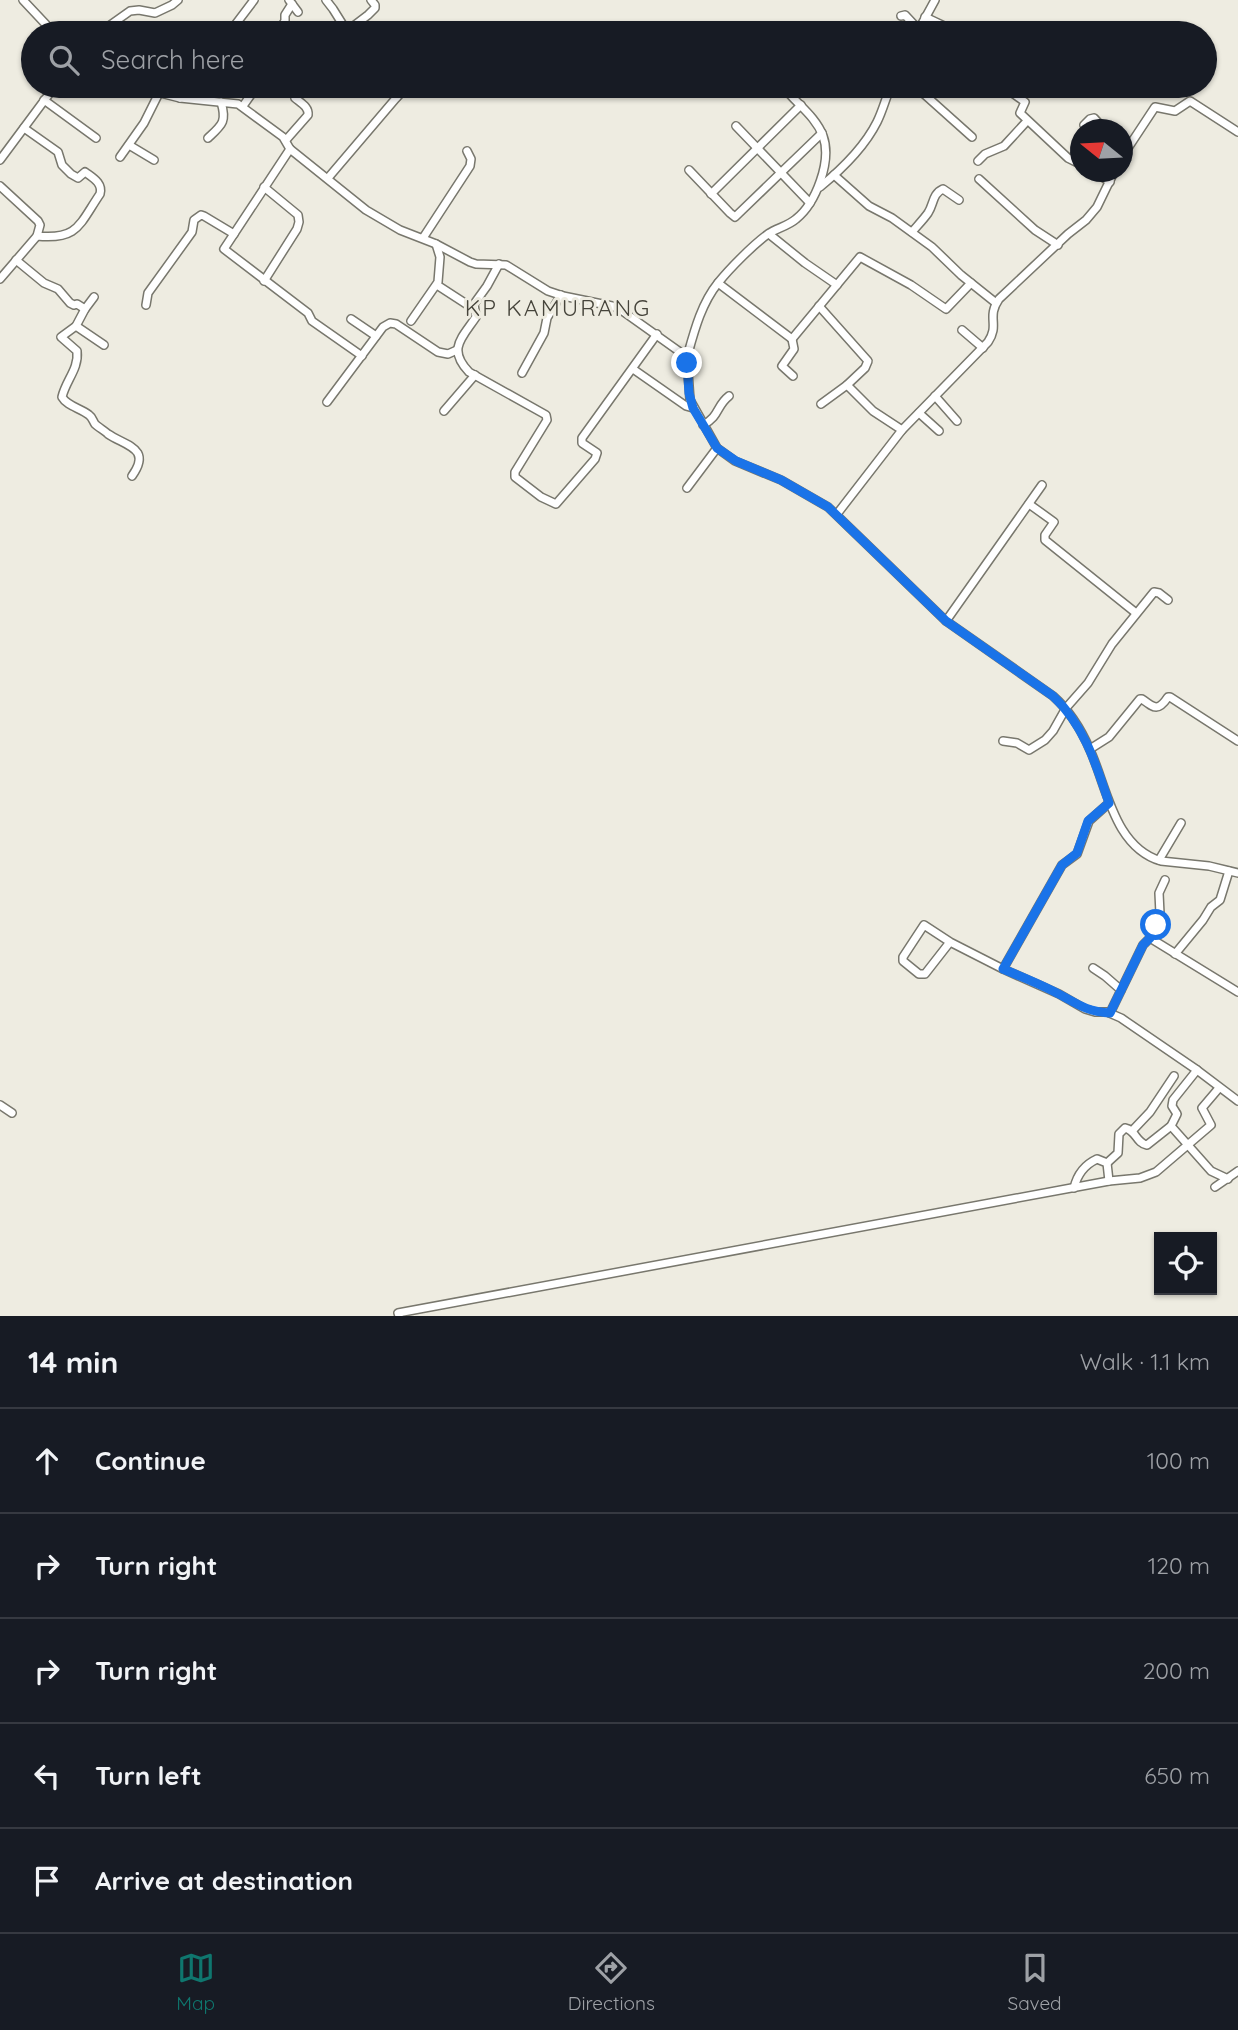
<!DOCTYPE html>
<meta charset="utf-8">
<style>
body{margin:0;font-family:Quicksand,sans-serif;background:#242831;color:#f1f3f6}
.controls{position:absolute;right:21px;bottom:21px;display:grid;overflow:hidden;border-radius:0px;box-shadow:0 2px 5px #0004}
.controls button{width:63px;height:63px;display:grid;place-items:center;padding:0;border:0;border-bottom:2px solid #363941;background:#171b24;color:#f1f3f6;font:35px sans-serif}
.compass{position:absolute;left:1070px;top:119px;width:63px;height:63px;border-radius:50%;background:#171b24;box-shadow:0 2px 5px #0004;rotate:288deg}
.stop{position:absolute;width:21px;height:21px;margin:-16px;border:5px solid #1a73e8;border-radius:50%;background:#fff}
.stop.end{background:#1a73e8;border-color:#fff;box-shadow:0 2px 7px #0008}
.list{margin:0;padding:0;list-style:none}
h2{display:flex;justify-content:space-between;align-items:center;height:91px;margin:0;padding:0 28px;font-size:30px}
h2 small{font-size:23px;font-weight:400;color:#9ea1a6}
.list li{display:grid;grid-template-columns:46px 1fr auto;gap:21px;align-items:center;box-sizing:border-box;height:105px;padding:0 28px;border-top:2px solid #363941}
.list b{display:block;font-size:26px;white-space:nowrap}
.list em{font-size:23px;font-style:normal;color:#9ea1a6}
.icon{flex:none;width:38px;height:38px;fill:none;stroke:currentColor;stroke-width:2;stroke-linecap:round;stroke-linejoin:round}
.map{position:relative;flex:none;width:1238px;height:1316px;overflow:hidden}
.search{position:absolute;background:#171b24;box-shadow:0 2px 5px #0004;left:21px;right:21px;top:21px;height:77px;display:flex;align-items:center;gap:18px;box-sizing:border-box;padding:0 24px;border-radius:38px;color:#9ea1a6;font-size:26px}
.sheet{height:616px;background:#171b24}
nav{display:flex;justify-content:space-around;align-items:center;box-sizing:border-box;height:98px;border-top:2px solid #363941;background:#171b24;font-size:19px;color:#9ea1a6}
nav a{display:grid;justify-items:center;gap:4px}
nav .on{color:#0f766e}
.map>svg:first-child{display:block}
</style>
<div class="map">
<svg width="1238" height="1316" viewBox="0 0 1238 1316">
<rect width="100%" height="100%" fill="#eeece1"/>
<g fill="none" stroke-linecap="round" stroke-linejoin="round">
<g stroke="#78776d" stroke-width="10">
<g id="minor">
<path d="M23 0 54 33"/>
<path d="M289 0 298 12"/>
<path d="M326 0 333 9 348 33"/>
<path d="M901 16 905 15 919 30"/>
<path d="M925 17 959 33"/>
<path d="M347 31 368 15 375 8V5L371 0"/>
<path d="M99 33 130 11 139 10 155 13 172 5 178 0"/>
<path d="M229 33 254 0"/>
<path d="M277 33 285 21V15L292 4"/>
<path d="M917 33 935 0"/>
<path d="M133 86 180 98 238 104 283 137 290 149 366 210 400 230 436 244 470 262 476 264 506 265 548 291 563 296 612 306 621 310 687 357 690 400 717 448 735 461 781 480 828 507 946 621 1053 696C1070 711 1081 729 1090 750 1107 787 1114 847 1161 861L1209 866 1238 873"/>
<path d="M915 86 972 137"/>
<path d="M1011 86V92L1025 102 1020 113 1068 158 1080 164"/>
<path d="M397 97 408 86"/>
<path d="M180 98 189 86"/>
<path d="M44 100 96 138"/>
<path d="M243 106 257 86"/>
<path d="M1084 125 1090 119 1094 118 1105 130"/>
<path d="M736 126 810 203"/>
<path d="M24 128 58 152 62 165 71 174 78 178 85 172C93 178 103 183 100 194 79 225 78 240 37 236"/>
<path d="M208 138C222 125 227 122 221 102"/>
<path d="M286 140 308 115C309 107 301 103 295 98"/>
<path d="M129 145 154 160"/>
<path d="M290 149 224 249 308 313 312 321 362 356"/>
<path d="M120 157 144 123 159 93"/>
<path d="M1122 157 1155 107 1175 111 1190 101 1238 132"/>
<path d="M0 160 55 86"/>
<path d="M978 161 985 154 1004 146 1027 121"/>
<path d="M689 170 730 213 735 217 822 133"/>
<path d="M1095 172 1110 182"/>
<path d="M834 175 869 206 892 218 932 247 961 275 996 303"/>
<path d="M328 178 397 97 389 86"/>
<path d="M979 179 1035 230 1058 245"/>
<path d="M0 186 38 221 40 225 37 236 0 279"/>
<path d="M264 187 298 215 299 222 297 229 264 281"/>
<path d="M820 187C842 169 864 148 877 122 883 110 886 97 891 86"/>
<path d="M711 194 801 105"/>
<path d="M912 232C917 226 923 220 928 213 934 204 932 194 943 189L959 200"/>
<path d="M769 234 805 263 837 285"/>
<path d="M423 238 470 166 471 159 467 151"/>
<path d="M16 260 44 283 58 289 70 303 74 305 77 304 85 309 94 297"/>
<path d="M499 264 487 286 474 304 476 317C462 338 447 349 469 372L546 415 547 420 515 472V477L541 497 556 504 595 459 597 453 582 443V438L657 334"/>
<path d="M718 283 792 339 860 257 911 285 946 309 971 283"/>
<path d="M437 285 474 309"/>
<path d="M146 305 148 293 192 232 194 220 201 215 204 216 234 234"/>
<path d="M819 306 868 361 865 368 847 385 873 411 902 430"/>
<path d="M85 309 76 326 61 337 77 351C79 369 66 380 62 397 67 406 80 408 89 415 92 417 93 421 95 424 98 427 105 431 108 434 126 446 152 448 132 476"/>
<path d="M351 319 376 336"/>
<path d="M411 321 438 282 440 257 436 244"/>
<path d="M76 326 104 345"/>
<path d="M962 330 983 348"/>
<path d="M792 339 794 349 782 366 793 376"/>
<path d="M687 357C694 332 701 304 718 283 730 268 753 245 768 234 777 228 788 226 796 219 816 203 832 161 823 136 815 115 795 103 783 86"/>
<path d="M633 369 686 406 693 408"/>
<path d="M522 373 544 333 547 318 561 295"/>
<path d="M935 396 957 421"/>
<path d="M327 402 383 327 390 323 396 324 438 352 448 354 457 350"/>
<path d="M821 404 847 385"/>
<path d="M444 411 475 375"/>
<path d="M919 413 939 431"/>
<path d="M703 425C720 416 716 406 729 396"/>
<path d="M687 488 717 448"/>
<path d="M1029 504 1054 522 1045 535V540L1136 613"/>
<path d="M837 514 902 430 988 342C1000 324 986 318 999 299L1068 234 1086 220 1097 207 1114 172"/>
<path d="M946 621 1042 485"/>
<path d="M1003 741 1017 743 1029 750 1045 740 1053 731 1066 708 1088 683 1112 644 1154 592 1159 593 1168 600"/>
<path d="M1090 749 1109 737 1140 699H1142C1154 708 1158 712 1168 697H1170L1238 741"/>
<path d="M1159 860 1181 823"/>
<path d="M1150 938 1160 914 1159 893 1165 880"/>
<path d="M950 942 924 925 903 957V961L919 974H925L950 942 1003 969 1059 994 1085 1009 1095 1012H1107L1121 1018 1197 1070 1238 1101"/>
<path d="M1175 954 1203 920 1211 907 1220 900 1229 871"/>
<path d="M1093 968 1105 976 1121 990"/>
<path d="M1003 969 1062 865 1077 854 1089 821 1109 803"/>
<path d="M1110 1013 1143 945 1150 938 1238 992"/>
<path d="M0 1105 12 1113"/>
<path d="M1171 1126 1211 1171 1228 1179"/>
<path d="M1132 1131 1150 1112 1174 1076"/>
<path d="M1107 1163 1118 1153 1119 1134 1125 1128C1136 1130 1136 1143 1147 1145L1171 1126 1177 1114 1172 1106 1173 1100 1197 1070"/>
<path d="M1215 1187 1238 1171"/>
<path d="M1074 1188C1077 1175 1084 1165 1097 1159L1107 1163 1109 1181"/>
<path d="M399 1316 398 1313 1109 1181 1140 1178 1156 1172 1211 1125 1202 1108 1219 1088"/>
</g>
</g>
<use href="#minor" stroke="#fff" stroke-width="7"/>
</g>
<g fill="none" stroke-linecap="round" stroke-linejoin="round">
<path stroke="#1a73e8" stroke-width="9" d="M687 363 689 393 693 408 717 448 736 461 781 480 828 507 946 621 1053 696C1084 725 1096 764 1109 803L1088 821 1077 853 1062 865 1003 969C1020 976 1037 983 1053 991 1077 1003 1083 1011 1110 1013L1143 945 1150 938 1156 925"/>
</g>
<g text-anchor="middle" stroke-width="6" stroke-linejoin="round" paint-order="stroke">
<g font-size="23" letter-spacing="2" fill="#46443b" stroke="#eeece1">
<text x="558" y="316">KP KAMURANG</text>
</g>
</g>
</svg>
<div class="controls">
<button><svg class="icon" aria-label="locate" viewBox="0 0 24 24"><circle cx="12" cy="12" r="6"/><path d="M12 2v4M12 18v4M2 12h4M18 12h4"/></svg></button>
</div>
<svg class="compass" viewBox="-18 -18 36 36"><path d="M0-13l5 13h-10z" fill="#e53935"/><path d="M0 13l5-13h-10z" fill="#9ea1a6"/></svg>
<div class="stop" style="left:1156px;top:925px"></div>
<div class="stop end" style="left:687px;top:363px"></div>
<div class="search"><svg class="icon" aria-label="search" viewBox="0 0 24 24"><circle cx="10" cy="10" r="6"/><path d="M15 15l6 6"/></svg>Search here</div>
</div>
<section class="sheet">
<h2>14 min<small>Walk · 1.1 km</small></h2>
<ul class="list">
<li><svg class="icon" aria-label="ahead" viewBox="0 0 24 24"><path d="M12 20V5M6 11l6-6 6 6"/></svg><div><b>Continue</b></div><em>100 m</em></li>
<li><svg class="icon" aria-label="right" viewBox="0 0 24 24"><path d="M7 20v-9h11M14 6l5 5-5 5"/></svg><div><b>Turn right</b></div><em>120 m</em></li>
<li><svg class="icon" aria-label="right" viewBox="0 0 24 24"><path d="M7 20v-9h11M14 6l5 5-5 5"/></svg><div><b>Turn right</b></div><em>200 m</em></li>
<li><svg class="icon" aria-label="left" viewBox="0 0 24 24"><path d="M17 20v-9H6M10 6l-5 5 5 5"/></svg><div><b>Turn left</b></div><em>650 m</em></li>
<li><svg class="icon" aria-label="arrive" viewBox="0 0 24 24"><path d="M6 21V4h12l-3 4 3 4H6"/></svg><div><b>Arrive at destination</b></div></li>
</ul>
</section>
<nav>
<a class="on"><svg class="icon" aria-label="map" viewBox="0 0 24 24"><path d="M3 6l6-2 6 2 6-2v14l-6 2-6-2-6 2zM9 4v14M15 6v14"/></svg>Map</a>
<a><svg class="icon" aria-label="directions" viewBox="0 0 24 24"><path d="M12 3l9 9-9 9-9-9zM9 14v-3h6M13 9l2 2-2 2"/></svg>Directions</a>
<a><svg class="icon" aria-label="saved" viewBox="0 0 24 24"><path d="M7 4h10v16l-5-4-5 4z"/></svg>Saved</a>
</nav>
